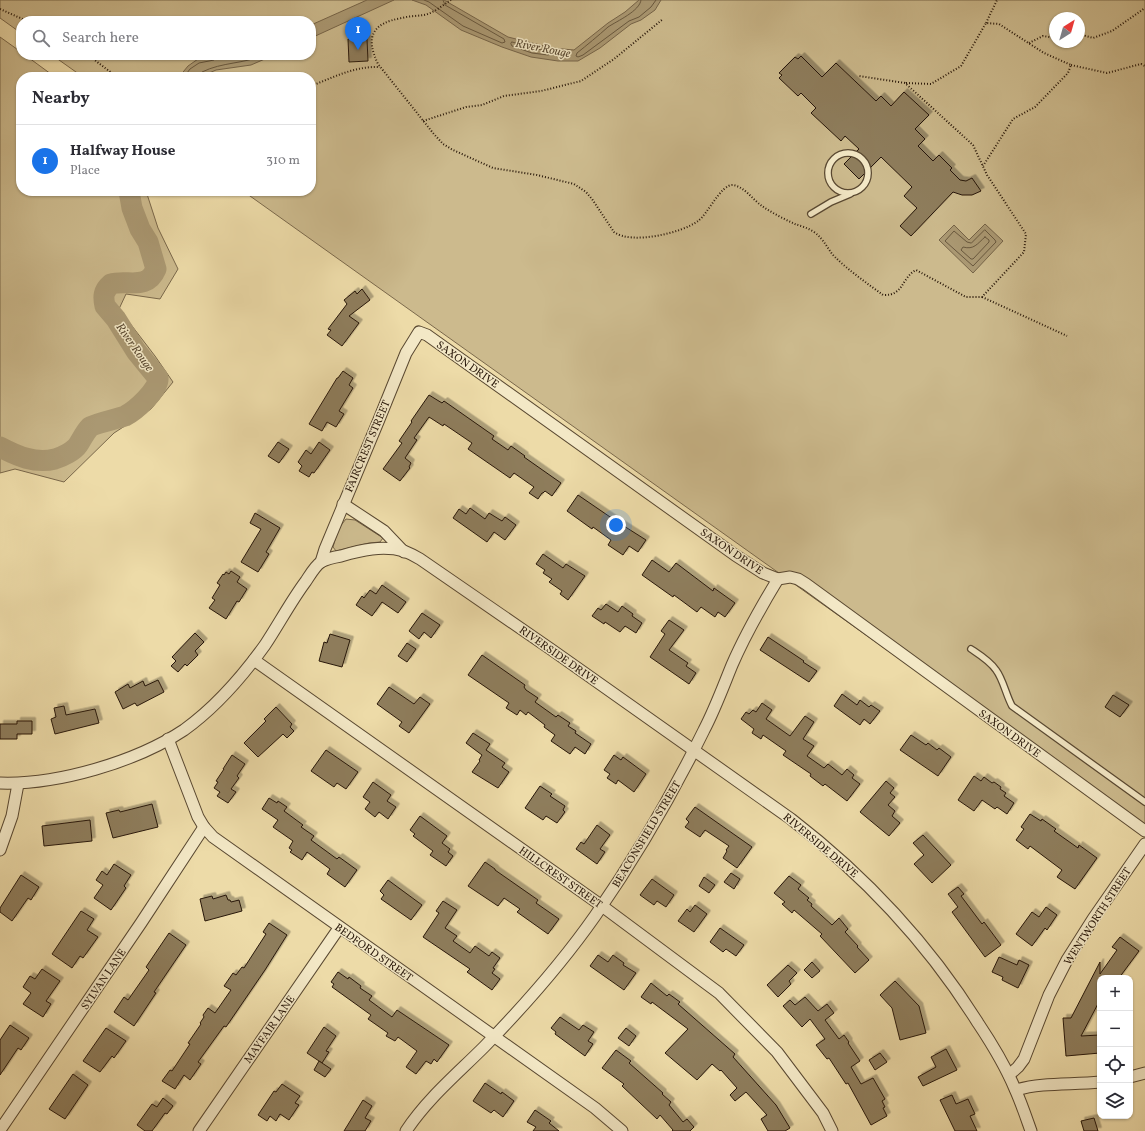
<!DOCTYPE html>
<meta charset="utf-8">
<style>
body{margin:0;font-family:Vollkorn,serif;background:#f7f7f7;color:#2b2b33}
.controls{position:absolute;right:12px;bottom:12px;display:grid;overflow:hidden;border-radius:8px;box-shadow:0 1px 3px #0004}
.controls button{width:36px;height:36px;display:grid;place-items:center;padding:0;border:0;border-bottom:1px solid #e1e1e2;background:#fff;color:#2b2b33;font:20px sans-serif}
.compass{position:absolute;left:1049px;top:12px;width:36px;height:36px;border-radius:50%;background:#fff;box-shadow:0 1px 3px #0004;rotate:37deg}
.you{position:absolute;left:616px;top:525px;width:14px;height:14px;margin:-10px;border:3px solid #fff;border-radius:50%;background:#1a73e8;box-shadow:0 0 0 6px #1a73e833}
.badge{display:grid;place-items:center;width:26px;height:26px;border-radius:50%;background:#1a73e8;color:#fff;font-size:13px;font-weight:700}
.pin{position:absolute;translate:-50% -33px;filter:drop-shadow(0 1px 2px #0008)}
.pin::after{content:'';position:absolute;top:21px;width:14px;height:12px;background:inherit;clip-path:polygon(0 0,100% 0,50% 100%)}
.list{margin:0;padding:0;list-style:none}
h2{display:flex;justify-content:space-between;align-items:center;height:52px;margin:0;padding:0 16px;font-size:17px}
h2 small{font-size:13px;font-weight:400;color:#7c7c81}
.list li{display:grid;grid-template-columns:26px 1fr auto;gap:12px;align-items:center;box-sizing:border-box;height:72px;padding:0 16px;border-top:1px solid #e1e1e2}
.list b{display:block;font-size:15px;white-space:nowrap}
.list p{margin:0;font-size:13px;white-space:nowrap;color:#7c7c81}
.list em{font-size:13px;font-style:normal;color:#7c7c81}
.icon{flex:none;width:22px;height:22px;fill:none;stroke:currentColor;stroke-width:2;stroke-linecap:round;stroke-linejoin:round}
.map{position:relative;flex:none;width:1145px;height:1131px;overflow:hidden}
.search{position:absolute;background:#fff;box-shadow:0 1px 3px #0004;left:16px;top:16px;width:300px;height:44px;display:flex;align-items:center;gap:10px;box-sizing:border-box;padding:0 14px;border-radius:16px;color:#7c7c81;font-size:15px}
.panel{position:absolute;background:#fff;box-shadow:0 1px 3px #0004;left:16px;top:72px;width:300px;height:124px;border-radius:16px}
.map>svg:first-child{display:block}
</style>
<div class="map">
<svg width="1145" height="1131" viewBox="0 0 1145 1131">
<defs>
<filter id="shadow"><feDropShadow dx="3.5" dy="-3.5" stdDeviation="0" flood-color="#0004"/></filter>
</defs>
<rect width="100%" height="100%" fill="#eddba8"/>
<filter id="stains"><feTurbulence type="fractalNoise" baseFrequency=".005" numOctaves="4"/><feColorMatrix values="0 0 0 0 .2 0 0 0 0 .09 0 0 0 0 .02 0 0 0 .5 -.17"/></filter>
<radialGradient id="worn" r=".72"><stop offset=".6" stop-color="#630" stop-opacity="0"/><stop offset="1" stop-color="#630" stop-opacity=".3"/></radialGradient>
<g fill="#ccba8d" stroke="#7a684b" fill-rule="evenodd">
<path d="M0 0H1145V834L243 191H311V77H83L52 55H311V21H21V33L0 18ZM1055 18H1079V42H1055Z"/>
<path d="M0 37 21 52V55H25L55 77H21V191H146L158 228 178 269 160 299 126 294 119 309 155 356 173 382 151 409 114 433 64 482 15 469 0 473Z"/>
<path d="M346 519 355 520 383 538 380 542 369 543 336 551 333 547 338 529Z"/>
</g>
<g fill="#aa9872" stroke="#766448">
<path d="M367 0H394L311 38V25Z"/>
<path d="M412 0H444L508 37 552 48 574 50 608 23 625 12 639 0H661L655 10 641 20 631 24 600 48 578 61H558L531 57 502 47 461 30 426 5Z"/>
<path d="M219 55H274L251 65 216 70 200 77H179L188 66 198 59Z"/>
<path d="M985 224 1003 241 973 273 939 240 954 225 969 240Z"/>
</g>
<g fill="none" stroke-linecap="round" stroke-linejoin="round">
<g stroke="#69583e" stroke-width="1">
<path d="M424 0 429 2 463 26 502 43 505 42 504 39 445 5 443 0"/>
<path d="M641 0C640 11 617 21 608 27 598 36 587 45 577 53L576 56 578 57 583 55 629 21 639 17 651 7 656 0"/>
<path d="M512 42 549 52 550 54 548 55 532 53 512 46 511 44Z"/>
<path d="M184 77 190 69 199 63 214 60 216 55"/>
<path d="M200 77 202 72C222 62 244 64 264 55"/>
<path d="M985 230 995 240 996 242 973 266 945 241 954 231 967 242 971 243Z"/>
<path d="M985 237 989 240V242L973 259H971L961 250 963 247C974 250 977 244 985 237Z"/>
</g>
<path stroke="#aa9872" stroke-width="21" d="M0 447C17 456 35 464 55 459 62 457 74 451 78 445 82 439 85 432 90 427 96 423 117 419 125 416 135 411 159 390 158 378L136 351 116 319 105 306C103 297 103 291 111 284 127 279 147 291 156 269L148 242 140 229 132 208 129 191"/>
</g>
<g fill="#8e7d5c" stroke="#281709" filter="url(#shadow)">
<path d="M348 39H367L368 61 349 62Z"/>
<path d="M801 56 822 77 836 63 876 101 881 96 891 106 904 92 929 115 915 129 925 139 918 146 933 161 939 155 952 168 950 170 960 180 966 181 972 178 981 191 972 195H962L953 192 911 236 900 226 917 208 904 196 912 187 881 157 859 179 844 164 859 149 845 136 841 141 811 113 816 108 801 93 798 96 779 78 782 75 779 73 795 57 798 59Z"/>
<path d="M362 289 370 300 349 316 359 323 342 346 327 335 331 330 328 329 347 304 344 300 355 291 357 294Z"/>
<path d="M343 371 353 378 349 385 353 388 339 411 344 414 336 427 327 422 322 431 309 424 337 378H338Z"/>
<path d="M429 395 442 403 444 401 494 436 492 439 508 450 511 446 525 456 524 457 561 483 552 496 545 491 543 493H542L538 499 529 493 534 487 514 473 510 478 468 449 472 443 444 424 443 426 429 417 414 438 417 440 405 458 411 463 409 467 410 468 400 481 383 469 402 443 399 441 412 422 411 421Z"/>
<path d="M278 442 289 449 279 463 268 456Z"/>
<path d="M319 442 330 450 314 473 312 472 309 477 299 471 302 466 298 462 306 450 311 454Z"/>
<path d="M578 495 616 521 646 540 638 552 629 546 623 555 608 545 611 540 593 527 592 529 567 511Z"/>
<path d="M470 508 485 519 489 513 502 521 505 517 516 525 505 540 494 532 487 542 453 518 459 509 466 514Z"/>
<path d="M255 513 280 528 266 552 269 554 258 572 241 562 261 529 250 523Z"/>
<path d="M543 554 563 568 566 564 585 576 568 600 560 594 562 591 549 582 552 579 543 573 545 570 536 564Z"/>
<path d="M652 560 669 572 676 563 713 591 714 588 735 603 725 617 718 612 715 617 701 607 697 612 674 595 673 597 642 575Z"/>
<path d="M231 571 240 577 237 582 247 589 239 602 237 601 226 619 209 608 215 600 212 598 220 585 217 583 223 574 224 575 226 572 229 574Z"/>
<path d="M382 585 406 602 398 613 382 602 372 616 356 605 362 596 364 598 370 590 376 594Z"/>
<path d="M606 604 618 612 622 606 633 614 632 616 642 623 636 633 625 626 620 632 605 622 604 624 592 616 598 608 601 610Z"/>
<path d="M422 613 440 625 431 638 424 632 419 639 409 631Z"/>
<path d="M669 620 684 630 669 650 688 663 686 666 696 673 689 684 650 657 665 634 661 631Z"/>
<path d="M195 633 204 642 195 651 198 655 187 666 185 664 178 672 171 666 176 661 172 657Z"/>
<path d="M330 634 350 640 342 667 319 661 324 642 327 643Z"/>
<path d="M768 637 804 661 803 662 817 671 809 682 760 650Z"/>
<path d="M407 643 416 649 407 662 398 656Z"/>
<path d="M482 655 525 685 524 687 526 690 538 698 535 702 556 717 558 715 570 723 568 726 576 731 575 733 591 744 585 754 575 747 570 754 551 741 555 735 544 727 545 725 528 712 526 715 520 710 517 715 506 708 509 703 468 675Z"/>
<path d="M158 680 164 692 137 706 135 703 123 709 115 692 128 684 130 688 143 681 145 686Z"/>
<path d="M389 687 414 704 420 697 430 704 409 733 399 726 402 722 377 704Z"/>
<path d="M842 694 857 705 860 700 869 707 871 705 880 711 870 724 864 719 860 725 834 706Z"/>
<path d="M1113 695 1129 705 1120 717 1105 707Z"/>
<path d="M762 703 772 710 766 719 790 736 805 716 814 722 803 739 814 746 807 756 824 768 828 764 842 775 847 769 854 775 852 778 860 784 847 801 825 784 823 786 810 776 811 774 783 755 786 751 763 735 761 739 752 733 754 729 741 719 746 712 749 714 753 710 756 712Z"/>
<path d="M64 706 66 715 95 709 99 723 55 734 51 719 56 717 54 708Z"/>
<path d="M276 707 292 724 290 727 294 731 287 738 283 734 258 757 244 743 266 721 264 719Z"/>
<path d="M17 721H32V734H17V739H0V724H17Z"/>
<path d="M473 733 490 744 486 750 505 763 502 767 509 772 498 788 472 772 480 761 479 760 482 755 466 743Z"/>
<path d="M911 735 926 745 928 743 937 750 939 748 951 757 938 776 900 750Z"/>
<path d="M326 750 358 772 346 789 337 783 334 787 311 771Z"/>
<path d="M232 755 245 764 237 776 239 778 231 789 236 792 228 803 217 796 220 792 214 788 218 782 216 781 224 769H223Z"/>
<path d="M614 755 621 760 623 757 646 774 634 792 618 780 616 784 607 778 610 774 604 770Z"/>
<path d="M974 776 981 781 984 777 992 783 994 782 1001 787 1000 789 1006 793 1004 796 1014 803 1007 814 997 807 995 809 982 800 974 811 958 800Z"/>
<path d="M886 781 894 788 890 793 895 797 888 805 895 811 892 816 900 823 889 836 860 812Z"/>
<path d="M373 782 391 795 387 801 396 807 388 819 379 812 375 817 365 809 370 802 363 797Z"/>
<path d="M540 786 552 794 550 796 565 806 563 810 565 812 557 823 546 816 543 820 525 808Z"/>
<path d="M269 798 277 803 278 801 287 807 284 811 303 825 301 827 314 836 311 840 337 859 339 857 357 870 345 887 327 874 330 869 307 852 302 860 290 852 292 850 289 848 293 841 273 827 278 820 262 809Z"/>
<path d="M152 804 158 827 113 838 106 813 119 810 120 812Z"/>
<path d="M695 807 752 847 737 868 723 858 727 851 726 850 729 846 705 830 700 837 685 827 689 822 686 819Z"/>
<path d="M1030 814 1041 821 1042 819 1056 829 1054 831 1078 848 1079 845 1097 858 1075 889 1057 877 1062 870 1030 846 1028 849 1016 840 1024 829 1021 827Z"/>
<path d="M420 816 447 836 442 843 450 849 448 852 453 856 446 866 430 855 433 851 413 836 415 834 410 830Z"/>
<path d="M90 820 92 841 44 846 42 826Z"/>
<path d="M597 825 610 835 600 849 605 852 597 864 576 849 581 842 584 844Z"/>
<path d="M923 835 951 865 932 883 914 864 924 855 913 843Z"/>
<path d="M485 862 495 869V870L538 900 536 903 559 919 548 934 517 912 520 909 504 898 498 906 468 886Z"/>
<path d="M114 864 131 875 124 886 126 888 111 910 94 898 103 885 96 880 102 871 107 875Z"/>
<path d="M731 873 740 879 734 889 724 882Z"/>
<path d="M21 875 39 887 31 900 28 898 12 921 0 912V908Z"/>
<path d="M789 876 801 885 798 889 809 898 807 900 812 904 811 906 832 925 839 918 848 929 845 932 858 946 857 947 869 960 855 973 820 936 822 934 794 910 792 913 782 904 785 902 774 893Z"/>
<path d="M704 877 715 885 709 893 699 886Z"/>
<path d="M652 879 674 895 666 907 657 901 654 905 640 895Z"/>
<path d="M388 880 422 905 411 920 381 899 384 895 380 891Z"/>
<path d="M958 887 964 894 961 896 982 924 984 922 1001 945 985 957 952 912 958 907 948 894Z"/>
<path d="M226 895 228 900H230L231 902 239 900 242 911 205 921 200 899 212 896 213 899Z"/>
<path d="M443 901 457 910 445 928 457 936 453 941 470 953 475 946 489 956 492 952 500 958 493 968 495 969 492 973 500 979 492 990 467 972 470 969 423 937 439 913 436 911Z"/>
<path d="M695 905 707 914 694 932 678 921 687 909 690 912Z"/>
<path d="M1046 907 1057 915 1047 930 1045 928 1032 946 1016 934 1032 912 1039 917Z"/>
<path d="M81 911 94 919 87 930 98 937 83 958 80 956 72 968 52 954Z"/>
<path d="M269 923 287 935 265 970 226 1027 224 1026 198 1062 201 1064 190 1080 184 1075 175 1089 162 1081 170 1070 172 1071 190 1044 188 1043 201 1024 200 1023 204 1017 203 1015 208 1008 215 1013 231 990 224 986 233 973 236 975 242 967 244 968 266 934 263 932Z"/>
<path d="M720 928 744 945 736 956 726 949 723 952 710 942Z"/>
<path d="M169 933 186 945 154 992 156 993 134 1026 114 1012 124 997 128 1000 149 970 146 967Z"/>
<path d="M1120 937 1139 951 1119 978H1100V1000L1081 1036 1099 1035 1100 1053 1066 1056 1063 1018H1071L1100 962V974L1117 950 1112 947Z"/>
<path d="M598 955 608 962 613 955 624 963 623 965 636 973 624 990 590 966Z"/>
<path d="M999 957 1017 965 1019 960 1029 965 1018 988 1002 980 1003 977 992 972Z"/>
<path d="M812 962 820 971 812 978 804 970Z"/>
<path d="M788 965 797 973 789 981 791 984 778 997 767 985Z"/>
<path d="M42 969 60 981 46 1001 51 1004 43 1017 23 1004 31 993 23 987 30 976 35 979Z"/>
<path d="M338 972 348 979 349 977 361 986 360 988 372 996 369 1000 392 1017 397 1010 449 1045 437 1062 434 1059 431 1064 426 1061 416 1074 406 1067 417 1051 398 1037 395 1041 386 1036 388 1033 368 1019 371 1015 332 987 334 984 331 982Z"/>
<path d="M895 981 919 1006 926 1033 900 1040 892 1008 880 995Z"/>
<path d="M651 983 667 996 669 994 680 1002 678 1004 735 1054 733 1057 776 1105 790 1128 785 1131H768L761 1119 767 1115 746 1092 735 1101 730 1095 737 1088 721 1070 720 1071 712 1064 697 1080 665 1053 688 1029 652 1002 651 1004 641 997Z"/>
<path d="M805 997 818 1011 827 1004 834 1013 825 1020 839 1039 844 1035 849 1042 848 1043 860 1061 851 1067 861 1084 873 1078 885 1099 882 1101 885 1107 883 1108 887 1116 871 1125 848 1083 846 1084 829 1058 827 1059 816 1045 825 1039 810 1019 802 1027 783 1006 790 1000 795 1005Z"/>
<path d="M560 1017 579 1030 583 1025 594 1032 588 1041 593 1044 585 1056 555 1034 556 1032 551 1028Z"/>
<path d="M10 1025 29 1038 21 1050 18 1048 0 1075V1040Z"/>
<path d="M324 1027 336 1036 326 1051 329 1052 322 1063 307 1053Z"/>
<path d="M106 1028 126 1041 114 1058 112 1056 100 1072 83 1061Z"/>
<path d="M626 1028 636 1036 629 1046 618 1038Z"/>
<path d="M946 1049 957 1070 923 1086 918 1077 936 1067 931 1057Z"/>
<path d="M616 1050 631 1061 629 1063 663 1093 662 1094 671 1102 669 1105 683 1122 687 1119 694 1127 690 1131H672L673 1130 660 1115 657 1119 622 1086 624 1084 602 1068Z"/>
<path d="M880 1053 887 1062 875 1070 869 1060Z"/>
<path d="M319 1061 331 1069 325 1077 314 1070Z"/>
<path d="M73 1074 88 1085 65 1119 49 1109Z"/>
<path d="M485 1083 501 1094 502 1092 514 1101 503 1117 494 1110 491 1113 473 1101Z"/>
<path d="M282 1084 300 1096 295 1103 299 1105 289 1120 280 1114 276 1121 270 1116 267 1121 258 1115 274 1091 276 1092Z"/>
<path d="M952 1095 956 1104 968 1099 975 1114 970 1116 977 1131H955L940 1100Z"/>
<path d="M163 1098 173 1106 167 1114 165 1113 152 1131H145L137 1125 152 1104 157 1107Z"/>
<path d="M363 1100 372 1106 365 1118 371 1121 365 1131H344Z"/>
<path d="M535 1110 551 1121 549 1123 559 1131H533L536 1127 527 1122Z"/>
<path d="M1094 1118 1098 1131H1084L1081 1121Z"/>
</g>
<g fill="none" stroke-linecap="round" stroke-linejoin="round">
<g stroke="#594831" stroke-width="8">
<g id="service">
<circle cx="848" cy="173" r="20"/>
<path d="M811 214 831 202 850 194"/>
<path d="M971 649C980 655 990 661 996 670 1003 679 1006 695 1012 706L1145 802"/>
</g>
</g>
<g stroke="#594831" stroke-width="13">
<g id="minor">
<path d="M343 504 384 531 404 552"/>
<path d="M321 562 325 549 378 422 406 353 419 332 427 335 735 555 763 573 778 579 790 577 798 579 806 584 1145 831"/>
<path d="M254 660 602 906 719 993 777 1052 823 1113 832 1131"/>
<path d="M168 739 198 817 204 827 213 837 595 1108 622 1131"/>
<path d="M0 783C57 785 136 762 184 730 216 707 242 677 265 645 279 624 291 601 306 581 310 575 315 566 321 562 326 559 335 557 341 556 361 550 383 545 404 551 409 553 415 556 420 559L552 650 791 819C865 876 928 943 978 1023 992 1044 1005 1065 1015 1089 1021 1102 1026 1117 1031 1131"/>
<path d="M0 850 12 816 18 784"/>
<path d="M1009 1075 1018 1067 1024 1059 1049 995 1067 960 1093 919 1145 844"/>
<path d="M1130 1077 1145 1073"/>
<path d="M1016 1090C1043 1082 1072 1085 1100 1082"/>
<path d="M0 1130 141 923 204 827"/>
<path d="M199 1131 339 928"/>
<path d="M406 1131C427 1099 457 1074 484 1047 524 1006 562 963 595 916 636 857 672 795 704 730 715 709 723 687 732 665 745 635 761 607 778 579"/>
</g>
</g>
<g stroke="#281709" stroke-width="2" stroke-dasharray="1 2" stroke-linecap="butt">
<path d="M451 0C443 5 434 13 424 15 417 16 409 16 402 18 372 23 365 37 378 64L433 133 443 144 453 150 493 168 537 175 574 184 586 192 592 199 614 232C631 245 682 233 698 221 708 214 721 184 733 185 745 187 753 200 762 206 772 213 784 219 795 224 801 226 808 228 814 232 825 240 827 249 835 257 848 270 868 284 883 295 904 296 901 278 916 270L966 297H982L1024 252 1026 234 987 175 973 145 905 83 859 76"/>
<path d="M0 9 27 21"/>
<path d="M986 23 997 0"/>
<path d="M1079 34 1093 38 1112 31 1145 8"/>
<path d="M1029 43 1043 36 1055 38"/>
<path d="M88 55 117 77"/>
<path d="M1071 65 1107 73 1141 64 1145 66"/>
<path d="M906 83 931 84 961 66 986 23 999 24 1044 53 1071 65 1068 73 1035 107 1013 119 983 166"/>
<path d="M311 86C334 77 355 66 380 67"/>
<path d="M423 121 466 107 482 105 504 96 541 91 581 81 614 59 663 19"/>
<path d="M982 297 1067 336"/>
</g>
<use href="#service" stroke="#f3e8c6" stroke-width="5.5"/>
<use href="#minor" stroke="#f3e8c6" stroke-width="11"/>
</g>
<g text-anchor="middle" stroke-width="3" stroke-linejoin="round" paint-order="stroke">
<g font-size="11" fill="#281709" stroke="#f3e8c6">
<text transform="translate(468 364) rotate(35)" y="4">SAXON DRIVE</text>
<text transform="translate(367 446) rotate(-67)" y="4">FAIRCREST STREET</text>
<text transform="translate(732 551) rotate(34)" y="4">SAXON DRIVE</text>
<text transform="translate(559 655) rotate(35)" y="4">RIVERSIDE DRIVE</text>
<text transform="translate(1010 733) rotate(36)" y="4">SAXON DRIVE</text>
<text transform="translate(646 834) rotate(-59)" y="4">BEACONSFIELD STREET</text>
<text transform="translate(821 845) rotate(40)" y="4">RIVERSIDE DRIVE</text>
<text transform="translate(561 877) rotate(35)" y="4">HILLCREST STREET</text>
<text transform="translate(1097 916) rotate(-57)" y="4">WENTWORTH STREET</text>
<text transform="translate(374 952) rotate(35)" y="4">BEDFORD STREET</text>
<text transform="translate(103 979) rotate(-56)" y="4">SYLVAN LANE</text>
<text transform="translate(269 1029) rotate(-55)" y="4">MAYFAIR LANE</text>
</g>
<g font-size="12" font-style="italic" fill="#5c4b33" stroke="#f3e8c6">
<text transform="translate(543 48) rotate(11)" y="4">River Rouge</text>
<text transform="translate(135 347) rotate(55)" y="4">River Rouge</text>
</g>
</g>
<rect width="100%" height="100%" filter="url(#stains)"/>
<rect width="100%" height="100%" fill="url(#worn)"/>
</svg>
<div class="controls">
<button>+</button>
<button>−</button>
<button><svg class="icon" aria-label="locate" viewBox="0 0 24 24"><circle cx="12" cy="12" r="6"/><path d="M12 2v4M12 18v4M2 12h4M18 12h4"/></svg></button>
<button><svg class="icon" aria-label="layers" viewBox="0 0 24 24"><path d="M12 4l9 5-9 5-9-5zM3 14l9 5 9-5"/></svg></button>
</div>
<svg class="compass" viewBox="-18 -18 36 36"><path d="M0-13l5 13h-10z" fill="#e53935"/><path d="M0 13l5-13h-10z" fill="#7c7c81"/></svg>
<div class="you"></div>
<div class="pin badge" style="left:358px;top:50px">1</div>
<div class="search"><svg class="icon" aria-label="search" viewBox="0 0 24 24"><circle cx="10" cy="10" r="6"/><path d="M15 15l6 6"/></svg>Search here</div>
<section class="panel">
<h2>Nearby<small></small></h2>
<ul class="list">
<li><span class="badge">1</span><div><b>Halfway House</b><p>Place</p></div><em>310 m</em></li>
</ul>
</section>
</div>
